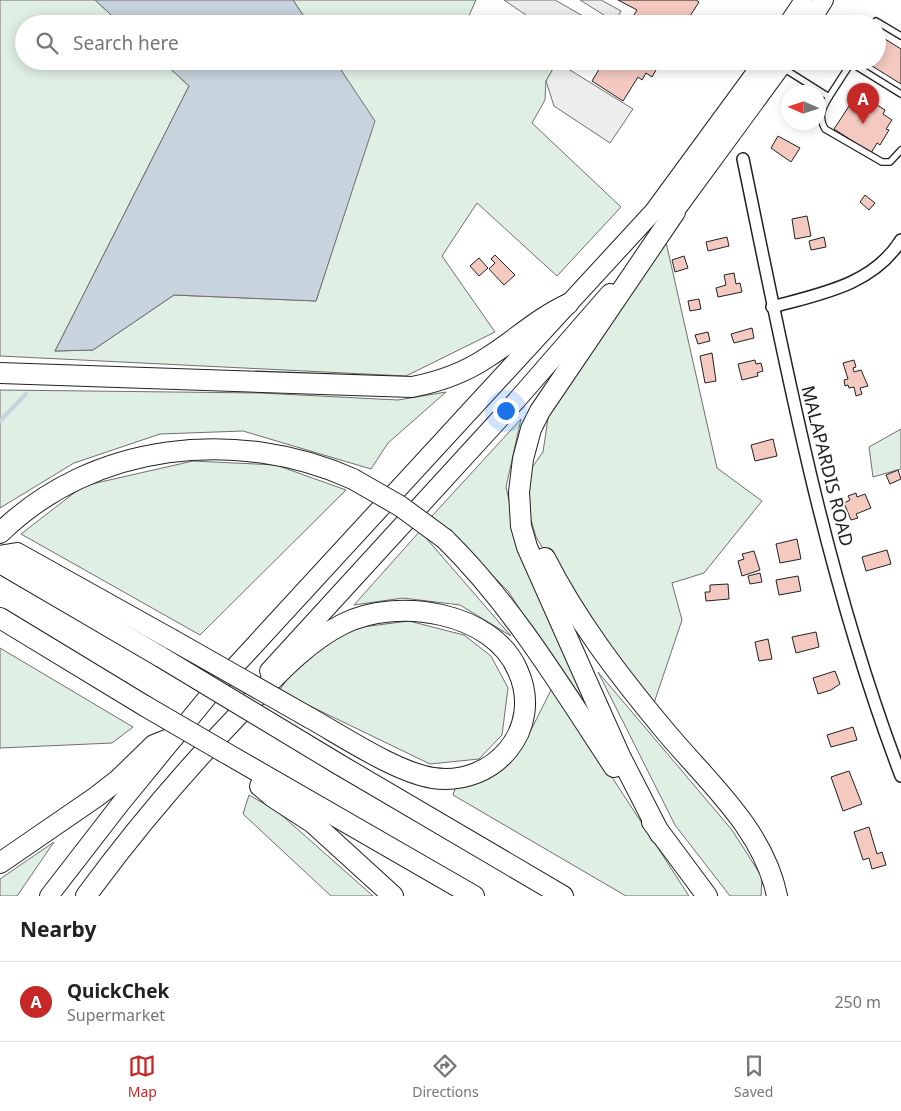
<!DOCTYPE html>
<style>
body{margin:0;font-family:"Noto Sans",sans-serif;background:#f2f2f2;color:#222}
.compass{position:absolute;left:781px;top:85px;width:45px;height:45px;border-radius:50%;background:#fff;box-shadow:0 2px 12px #0003;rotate:273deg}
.you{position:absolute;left:505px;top:410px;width:18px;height:18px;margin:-12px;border:4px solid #fff;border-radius:50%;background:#1a73e8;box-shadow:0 0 0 8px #1a73e833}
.badge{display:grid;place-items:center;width:32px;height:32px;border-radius:50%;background:#c62828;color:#fff;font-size:16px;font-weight:700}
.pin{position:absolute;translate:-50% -41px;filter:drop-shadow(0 1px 2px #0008)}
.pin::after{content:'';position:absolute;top:26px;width:18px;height:15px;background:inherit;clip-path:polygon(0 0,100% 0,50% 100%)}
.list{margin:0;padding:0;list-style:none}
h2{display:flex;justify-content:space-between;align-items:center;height:65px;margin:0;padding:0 20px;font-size:21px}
h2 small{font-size:16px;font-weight:400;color:#767676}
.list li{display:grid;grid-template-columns:32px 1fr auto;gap:15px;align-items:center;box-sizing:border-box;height:80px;padding:0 20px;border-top:1px solid #e0e0e0}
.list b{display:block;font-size:19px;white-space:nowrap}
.list p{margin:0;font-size:16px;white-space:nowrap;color:#767676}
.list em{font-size:16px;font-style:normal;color:#767676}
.icon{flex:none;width:28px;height:28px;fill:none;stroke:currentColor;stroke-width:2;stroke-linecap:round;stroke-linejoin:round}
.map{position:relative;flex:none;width:901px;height:896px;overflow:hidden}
.search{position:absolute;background:#fff;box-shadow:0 2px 12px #0003;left:15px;right:15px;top:15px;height:55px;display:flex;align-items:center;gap:12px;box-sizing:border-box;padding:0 18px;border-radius:28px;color:#767676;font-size:19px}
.sheet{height:145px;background:#fff}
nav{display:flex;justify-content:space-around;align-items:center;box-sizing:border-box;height:70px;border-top:1px solid #e0e0e0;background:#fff;font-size:14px;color:#767676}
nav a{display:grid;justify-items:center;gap:2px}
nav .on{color:#c62828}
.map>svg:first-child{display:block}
</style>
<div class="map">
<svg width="901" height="896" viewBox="0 0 901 896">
<rect width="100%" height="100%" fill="#fff"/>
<g fill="#e0efe3" stroke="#6f6f6f">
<path d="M0 0H95L121 24H24V61H162L189 86 55 351 93 350 174 295 316 301 374 121 335 61 557 62 546 81 545 100 532 123 621 207 557 276 477 203 442 256 495 332 406 376 0 356Z"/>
<path d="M293 0H476L467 20 475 24H309Z"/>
<path d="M666 242 717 468 762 501 704 573 672 583 682 620 653 706 591 628 536 537 527 506 526 476 543 452 550 405Z"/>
<path d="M0 390 261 393 398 400 446 392 388 443 371 469 243 431 160 434 74 463 0 508Z"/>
<path d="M521 419 506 487 520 551 592 719 508 591 432 516Z"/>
<path d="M901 429V469L873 477 869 447Z"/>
<path d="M193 461 276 465 346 490 200 635 21 534 83 486Z"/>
<path d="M420 531 511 636 460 605 403 598 354 605Z"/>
<path d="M409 621 464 635 491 656 508 688 502 735 479 759 430 764 279 691 290 675 314 651 354 628Z"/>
<path d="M0 648 133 727 112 743 0 748Z"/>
<path d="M598 672 732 830 762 877 761 896H730L675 825Z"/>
<path d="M553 686 689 896H626L453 795 456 786 497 774 531 730Z"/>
<path d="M249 795 277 811 373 896H331L243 814Z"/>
<path d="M54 842 17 896H0V879Z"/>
</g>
<g fill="#ededed" stroke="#6f6f6f">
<path d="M504 0H555L590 20 588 24H539Z"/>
<path d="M580 0H601L621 11 615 22Z"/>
<path d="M557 62 633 109 610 143 554 106 546 81Z"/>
</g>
<g fill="#c7d3dd" stroke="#6f6f6f">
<path d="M95 0H293L309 24H121Z"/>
<path d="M162 61H335L375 121 316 301 174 295 93 350 55 351 189 86Z"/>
</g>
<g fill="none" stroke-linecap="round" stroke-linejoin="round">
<path stroke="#c7d3dd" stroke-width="4" d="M0 421 26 394"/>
</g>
<g fill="#f3c9c0" stroke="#222">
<path d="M618 0H696L699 2 685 24H628L637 10Z"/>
<path d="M877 34 901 49V84L864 61H877Z"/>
<path d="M604 61H661L652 77 646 73 642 80 638 77 623 101 592 81Z"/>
<path d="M855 97 864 102 866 98 885 110 883 114 892 120 886 129 889 130 880 145 877 143 871 153 834 129Z"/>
<path d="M778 136 800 148 791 162 771 148Z"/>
<path d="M865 195 875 203 869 210 860 202Z"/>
<path d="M807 216 811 236 795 239 792 219Z"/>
<path d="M727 237 729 246 708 251 706 242Z"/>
<path d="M824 237 826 247 811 250 809 241Z"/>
<path d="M495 255 515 275 504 285 489 269 495 263 491 259Z"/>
<path d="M684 256 688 268 675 272 672 260Z"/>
<path d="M479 258 488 268 479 276 470 266Z"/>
<path d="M734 273 736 284 740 283 742 292 718 297 716 288 726 285 724 275Z"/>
<path d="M699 299 701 309 690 311 688 301Z"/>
<path d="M752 328 754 338 734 343 731 334Z"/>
<path d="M708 332 710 341 698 344 695 335Z"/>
<path d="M712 353 716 381 705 383 700 356Z"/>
<path d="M755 360 756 364 761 363 763 371 757 373 758 376 742 380 738 364Z"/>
<path d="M854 360 856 367 853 368 854 372 861 370 868 386 860 388 862 394 856 396 854 387 849 388 848 385 845 386 844 380 848 379 843 363Z"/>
<path d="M773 439 777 456 755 461 751 445Z"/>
<path d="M898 470 901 479 890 484 886 475Z"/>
<path d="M856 493 857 497 865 494 871 508 856 514 858 518 851 520 844 503 850 500 848 496Z"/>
<path d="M797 539 801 559 780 563 776 544Z"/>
<path d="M887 550 891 564 866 571 862 557Z"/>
<path d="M754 551 760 570 742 576 738 561 744 559 742 554Z"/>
<path d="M760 573 762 582 750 584 748 576Z"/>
<path d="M798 576 801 591 779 595 776 580Z"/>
<path d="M728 584 729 599 706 601 705 592H710V585Z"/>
<path d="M816 632 819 647 796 653 792 637Z"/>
<path d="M768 639 772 659 759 661 755 642Z"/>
<path d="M835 671 840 684 831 690 818 694 813 678Z"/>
<path d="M853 727 857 740 831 747 827 735Z"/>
<path d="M849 771 862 804 843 811 831 777Z"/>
<path d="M869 827 877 854 882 852 886 865 872 869 869 858 863 860 854 832Z"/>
</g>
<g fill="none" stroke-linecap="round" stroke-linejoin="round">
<g stroke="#222" stroke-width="8">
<g id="lane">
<path d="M874 24 876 21 901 36"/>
<path d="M783 68 829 97 851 63 901 94"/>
<path d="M829 97C822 109 818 117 825 129L882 162H890L901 150"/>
</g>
</g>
<g stroke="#222" stroke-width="14">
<g id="street">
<path d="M743 159C786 367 825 577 901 776"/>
<path d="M772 307C820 294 873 285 901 240"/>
</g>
</g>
<g stroke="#222" stroke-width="20">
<g id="primary">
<path d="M788 24 804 0"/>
<path d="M809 24 824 0"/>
<path d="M667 222 785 61"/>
<path d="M269 671 516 401 610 293"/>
<path d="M49 896 121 803 215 688 654 211 764 61"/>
</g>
</g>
<g stroke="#222" stroke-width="22">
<g id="highway">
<path d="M0 373 412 387C438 382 466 372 488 357 515 340 538 318 568 304"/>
<path d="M0 533C93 442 237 427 353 479"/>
<path d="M445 539C513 606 562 688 614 767"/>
<path d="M0 556 17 553 171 639"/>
<path d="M545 558C576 619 617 673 661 726 704 779 763 827 777 896"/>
<path d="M0 563 161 657"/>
<path d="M0 618 145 706"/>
<path d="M224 752 474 896"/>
<path d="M340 765 563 896"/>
<path d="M260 786 273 797 313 823 393 896"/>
<path d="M652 822 707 896"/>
<path d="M660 834 620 756 527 547 521 526 519 492 523 459 531 429 540 411 675 212"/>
<path d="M0 863 96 797 118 780 154 745 174 737"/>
<path d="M86 896C135 829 188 767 246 707 275 677 305 643 343 624 396 597 493 611 518 671 544 729 494 787 433 778 396 772 344 737 310 718"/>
</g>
</g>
<use href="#lane" stroke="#fff" stroke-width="5.5"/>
<use href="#street" stroke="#fff" stroke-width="11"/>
<use href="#primary" stroke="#fff" stroke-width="18"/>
<use href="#highway" stroke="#fff" stroke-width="20"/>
<g stroke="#222" stroke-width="22" stroke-linecap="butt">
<g id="highway-bridge">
<path d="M353 479 400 506 445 539"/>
<path d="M171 639 310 718"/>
<path d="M161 657 340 765"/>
<path d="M145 706 224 752"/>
</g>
</g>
<use href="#highway-bridge" stroke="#fff" stroke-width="20"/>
</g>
<g text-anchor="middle" stroke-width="4" stroke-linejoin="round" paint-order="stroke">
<g font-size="18" fill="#222" stroke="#fff">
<text transform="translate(827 466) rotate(76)" y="6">MALAPARDIS ROAD</text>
</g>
</g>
</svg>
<svg class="compass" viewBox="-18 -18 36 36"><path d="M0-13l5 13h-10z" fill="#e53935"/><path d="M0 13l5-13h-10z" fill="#767676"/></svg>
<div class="you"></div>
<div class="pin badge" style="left:863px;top:124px">A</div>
<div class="search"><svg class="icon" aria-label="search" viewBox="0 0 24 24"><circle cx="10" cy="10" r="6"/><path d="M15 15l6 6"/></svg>Search here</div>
</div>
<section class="sheet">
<h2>Nearby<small></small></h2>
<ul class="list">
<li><span class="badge">A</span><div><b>QuickChek</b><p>Supermarket</p></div><em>250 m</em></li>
</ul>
</section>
<nav>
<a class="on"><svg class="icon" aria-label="map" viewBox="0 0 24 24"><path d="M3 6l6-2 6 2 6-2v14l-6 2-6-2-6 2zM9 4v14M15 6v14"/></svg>Map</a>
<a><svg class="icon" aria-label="directions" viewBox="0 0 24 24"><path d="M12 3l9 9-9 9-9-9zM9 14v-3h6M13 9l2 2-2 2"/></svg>Directions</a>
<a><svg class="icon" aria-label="saved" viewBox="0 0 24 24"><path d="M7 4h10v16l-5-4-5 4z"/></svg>Saved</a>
</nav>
